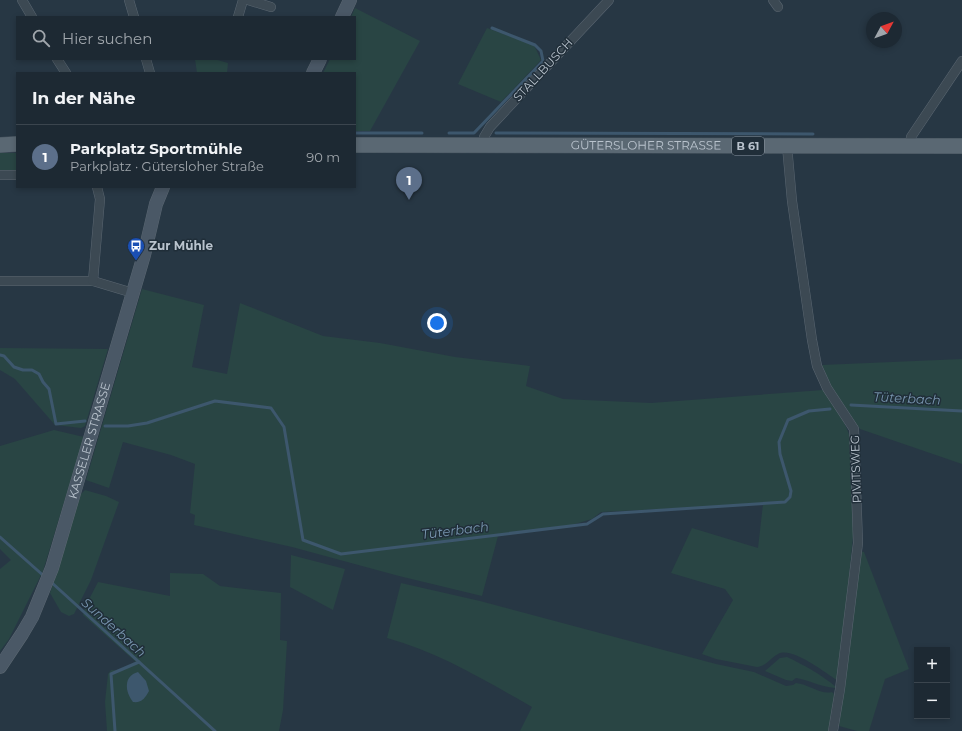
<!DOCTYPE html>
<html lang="de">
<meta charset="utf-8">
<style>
body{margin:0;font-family:Montserrat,sans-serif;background:#2a353f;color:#f1f3f6}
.controls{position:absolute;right:12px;bottom:12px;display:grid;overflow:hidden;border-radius:0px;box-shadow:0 2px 6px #0003}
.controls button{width:36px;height:36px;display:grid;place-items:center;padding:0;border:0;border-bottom:1px solid #3b454e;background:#1d2933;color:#f1f3f6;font:20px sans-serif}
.compass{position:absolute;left:866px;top:12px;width:36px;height:36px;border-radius:50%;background:#1d2933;box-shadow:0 2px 6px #0003;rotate:49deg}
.you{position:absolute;left:437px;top:323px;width:14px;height:14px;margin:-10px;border:3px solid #fff;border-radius:50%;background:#1a73e8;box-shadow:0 0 0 6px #1a73e833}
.badge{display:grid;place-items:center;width:26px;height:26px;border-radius:50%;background:#92c7f9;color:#fff;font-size:13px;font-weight:700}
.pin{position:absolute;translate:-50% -33px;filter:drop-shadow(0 1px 2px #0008)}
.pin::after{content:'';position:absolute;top:21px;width:14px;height:12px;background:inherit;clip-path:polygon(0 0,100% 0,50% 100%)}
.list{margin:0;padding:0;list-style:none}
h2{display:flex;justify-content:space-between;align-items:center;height:52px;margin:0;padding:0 16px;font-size:17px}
h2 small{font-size:13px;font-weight:400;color:#a0a6ac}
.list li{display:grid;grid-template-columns:26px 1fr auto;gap:12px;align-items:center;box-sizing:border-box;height:64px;padding:0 16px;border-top:1px solid #3b454e}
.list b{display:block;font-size:15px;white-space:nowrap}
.list p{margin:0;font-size:13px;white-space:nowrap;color:#a0a6ac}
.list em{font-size:13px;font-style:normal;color:#a0a6ac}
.icon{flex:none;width:22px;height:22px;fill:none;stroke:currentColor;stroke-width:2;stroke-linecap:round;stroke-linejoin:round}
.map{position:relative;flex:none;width:962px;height:731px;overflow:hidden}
.search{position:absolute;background:#1d2933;box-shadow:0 2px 6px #0003;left:16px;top:16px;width:340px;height:44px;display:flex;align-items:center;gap:10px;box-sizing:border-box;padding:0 14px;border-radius:0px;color:#a0a6ac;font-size:15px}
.panel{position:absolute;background:#1d2933;box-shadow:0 2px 6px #0003;left:16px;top:72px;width:340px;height:116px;border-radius:0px}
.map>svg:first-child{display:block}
</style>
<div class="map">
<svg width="962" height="731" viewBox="0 0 962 731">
<rect width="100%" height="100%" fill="#273744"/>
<g fill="#294544">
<path d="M355 8 420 41 370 131H355V73H323L330 59H355V17H351Z"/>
<path d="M487 28 534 45 541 60 501 102 458 84Z"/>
<path d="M195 59H214L228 63 227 73H197Z"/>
<rect x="0" y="153" width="17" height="18"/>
<path d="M142 289 204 305 192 367 227 374 240 303 323 336 380 343 455 357 530 366 526 386 563 399 651 403 823 390C834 406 847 422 851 442L854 526 839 679 837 680C825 673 792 646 778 654 769 659 768 665 757 667L716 659 702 654 733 600 725 589 671 573 692 528 758 548 763 504 601 512 592 519 568 526 498 536 482 596 399 576 292 547 194 525 195 515 190 513 195 464 171 455 123 442 109 488 86 480Z"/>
<path d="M0 348 108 349 85 426 81 428 55 425 15 379 0 370Z"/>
<path d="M962 359V464L860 429 831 386 822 365Z"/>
<path d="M54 430 84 437 43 571 9 639 0 651V569L11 560 0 549V446Z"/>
<path d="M85 490 106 496 119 502 91 580 74 614 69 616 61 612 50 593 80 495Z"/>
<path d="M860 551 864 552 909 669 885 679 869 731H857L839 726Z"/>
<path d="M291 555 345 569 333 610 290 587Z"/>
<path d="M170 573 203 574 220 586 281 593 280 640 287 641 283 710 279 731H107L105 702 108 674 111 670H122L137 663 83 615 85 607 98 582 170 596Z"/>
<path d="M401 583 480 601 716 664 754 672 786 686 793 685 796 683C808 684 821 695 832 692L835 695 829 731H520L532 707C486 681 439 652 387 638Z"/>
<path d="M787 657C804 665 822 675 836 687L835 688C821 687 809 680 796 678L792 681 786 680 765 671 780 658Z"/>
</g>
<path fill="#3d576d" d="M138 672 146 681 149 691C145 698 142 703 133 702 125 692 123 676 138 672Z"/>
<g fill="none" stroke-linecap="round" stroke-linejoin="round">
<g stroke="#3d576d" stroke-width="3">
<path d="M355 133H422"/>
<path d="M449 133H474L543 61 541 51 535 45 492 28"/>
<path d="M496 133 813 134"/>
<path d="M0 355 4 356 14 367 23 370H32L39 374 43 382 49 389 56 424 85 421"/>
<path d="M851 405 962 411"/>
<path d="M105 426H128L147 423 215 401 271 408 284 427 303 540 341 554 587 524 603 514 785 502 790 497 791 491 780 454 779 442 788 420 809 411 830 409"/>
<path d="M0 537 45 577"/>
<path d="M51 582 215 731"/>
<path d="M115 731 111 674 139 662"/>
</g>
<g stroke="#5a6671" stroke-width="10">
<g id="street">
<path d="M22 0 32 17"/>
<path d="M129 0 134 17"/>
<path d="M248 0 271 7"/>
<path d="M773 0 778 7"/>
<path d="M238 17 243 0"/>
<path d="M57 59 66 73"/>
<path d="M146 59 150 73"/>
<path d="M484 145V137L490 127 609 0"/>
<path d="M787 146 792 201 812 340 817 366 827 388 854 429 858 543 840 689 833 731"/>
<path d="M910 146 911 137 962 61"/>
<path d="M0 175H17"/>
<path d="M0 281H93L133 293"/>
<path d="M93 281 100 199 97 187"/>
</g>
</g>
<g stroke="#5a6671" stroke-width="14">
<g id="secondary">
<path d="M342 17 350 0"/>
<path d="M313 73 320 59"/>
<path id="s1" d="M0 667 22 634 32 617 52 568 144 255 156 204 163 187"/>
</g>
</g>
<g stroke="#45525d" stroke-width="16">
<g id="primary">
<path d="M0 145 17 144"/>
<path id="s2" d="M355 145 962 146"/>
</g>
</g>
<use href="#street" stroke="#3c4953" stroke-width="9"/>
<use href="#secondary" stroke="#4a5866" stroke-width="13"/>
<use href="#primary" stroke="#5a6873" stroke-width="15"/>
</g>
<defs>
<g id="bus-pin" transform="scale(0.9)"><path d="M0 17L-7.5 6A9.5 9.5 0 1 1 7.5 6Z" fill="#1a4fb4" stroke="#202e39"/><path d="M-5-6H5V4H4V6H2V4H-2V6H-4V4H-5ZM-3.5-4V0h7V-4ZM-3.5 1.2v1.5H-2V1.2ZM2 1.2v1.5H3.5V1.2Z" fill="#fff"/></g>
</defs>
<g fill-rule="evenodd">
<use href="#bus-pin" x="136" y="246"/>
</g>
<g text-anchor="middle" stroke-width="3" stroke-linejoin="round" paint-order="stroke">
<rect fill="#202e39" stroke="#8b96a1" stroke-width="1" x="732" y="137" width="32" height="18" rx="3"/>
<g font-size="11" font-weight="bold" fill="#b9c3cd">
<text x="748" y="150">B 61</text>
</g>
<g font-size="12" fill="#b9c3cd" stroke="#202e39">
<text transform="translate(543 70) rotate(-47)" y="4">STALLBUSCH</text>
<text dy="4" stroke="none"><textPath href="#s2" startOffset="291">GÜTERSLOHER STRASSE</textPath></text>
<text dy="4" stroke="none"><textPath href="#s1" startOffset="245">KASSELER STRASSE</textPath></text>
<text transform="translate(856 469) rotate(-92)" y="4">PIVITSWEG</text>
</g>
<g font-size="12" font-weight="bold" fill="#b9c3cd" stroke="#202e39" text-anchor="start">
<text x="149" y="250">Zur Mühle</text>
</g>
<g font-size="13" font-style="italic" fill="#7997b0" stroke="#202e39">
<text transform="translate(907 398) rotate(3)" y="5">Tüterbach</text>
<text transform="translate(455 530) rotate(-7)" y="5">Tüterbach</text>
<text transform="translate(114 627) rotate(42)" y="5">Sunderbach</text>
</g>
</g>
</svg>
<div class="controls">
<button>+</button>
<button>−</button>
</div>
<svg class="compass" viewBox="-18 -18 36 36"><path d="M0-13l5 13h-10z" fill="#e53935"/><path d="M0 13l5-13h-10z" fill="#a0a6ac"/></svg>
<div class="you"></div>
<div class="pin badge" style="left:409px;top:200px;background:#5c6f8a">1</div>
<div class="search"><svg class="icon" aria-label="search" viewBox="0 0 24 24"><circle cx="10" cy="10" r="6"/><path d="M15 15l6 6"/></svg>Hier suchen</div>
<section class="panel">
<h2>In der Nähe<small></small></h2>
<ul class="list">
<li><span class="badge" style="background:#5c6f8a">1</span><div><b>Parkplatz Sportmühle</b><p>Parkplatz · Gütersloher Straße</p></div><em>90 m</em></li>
</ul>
</section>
</div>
